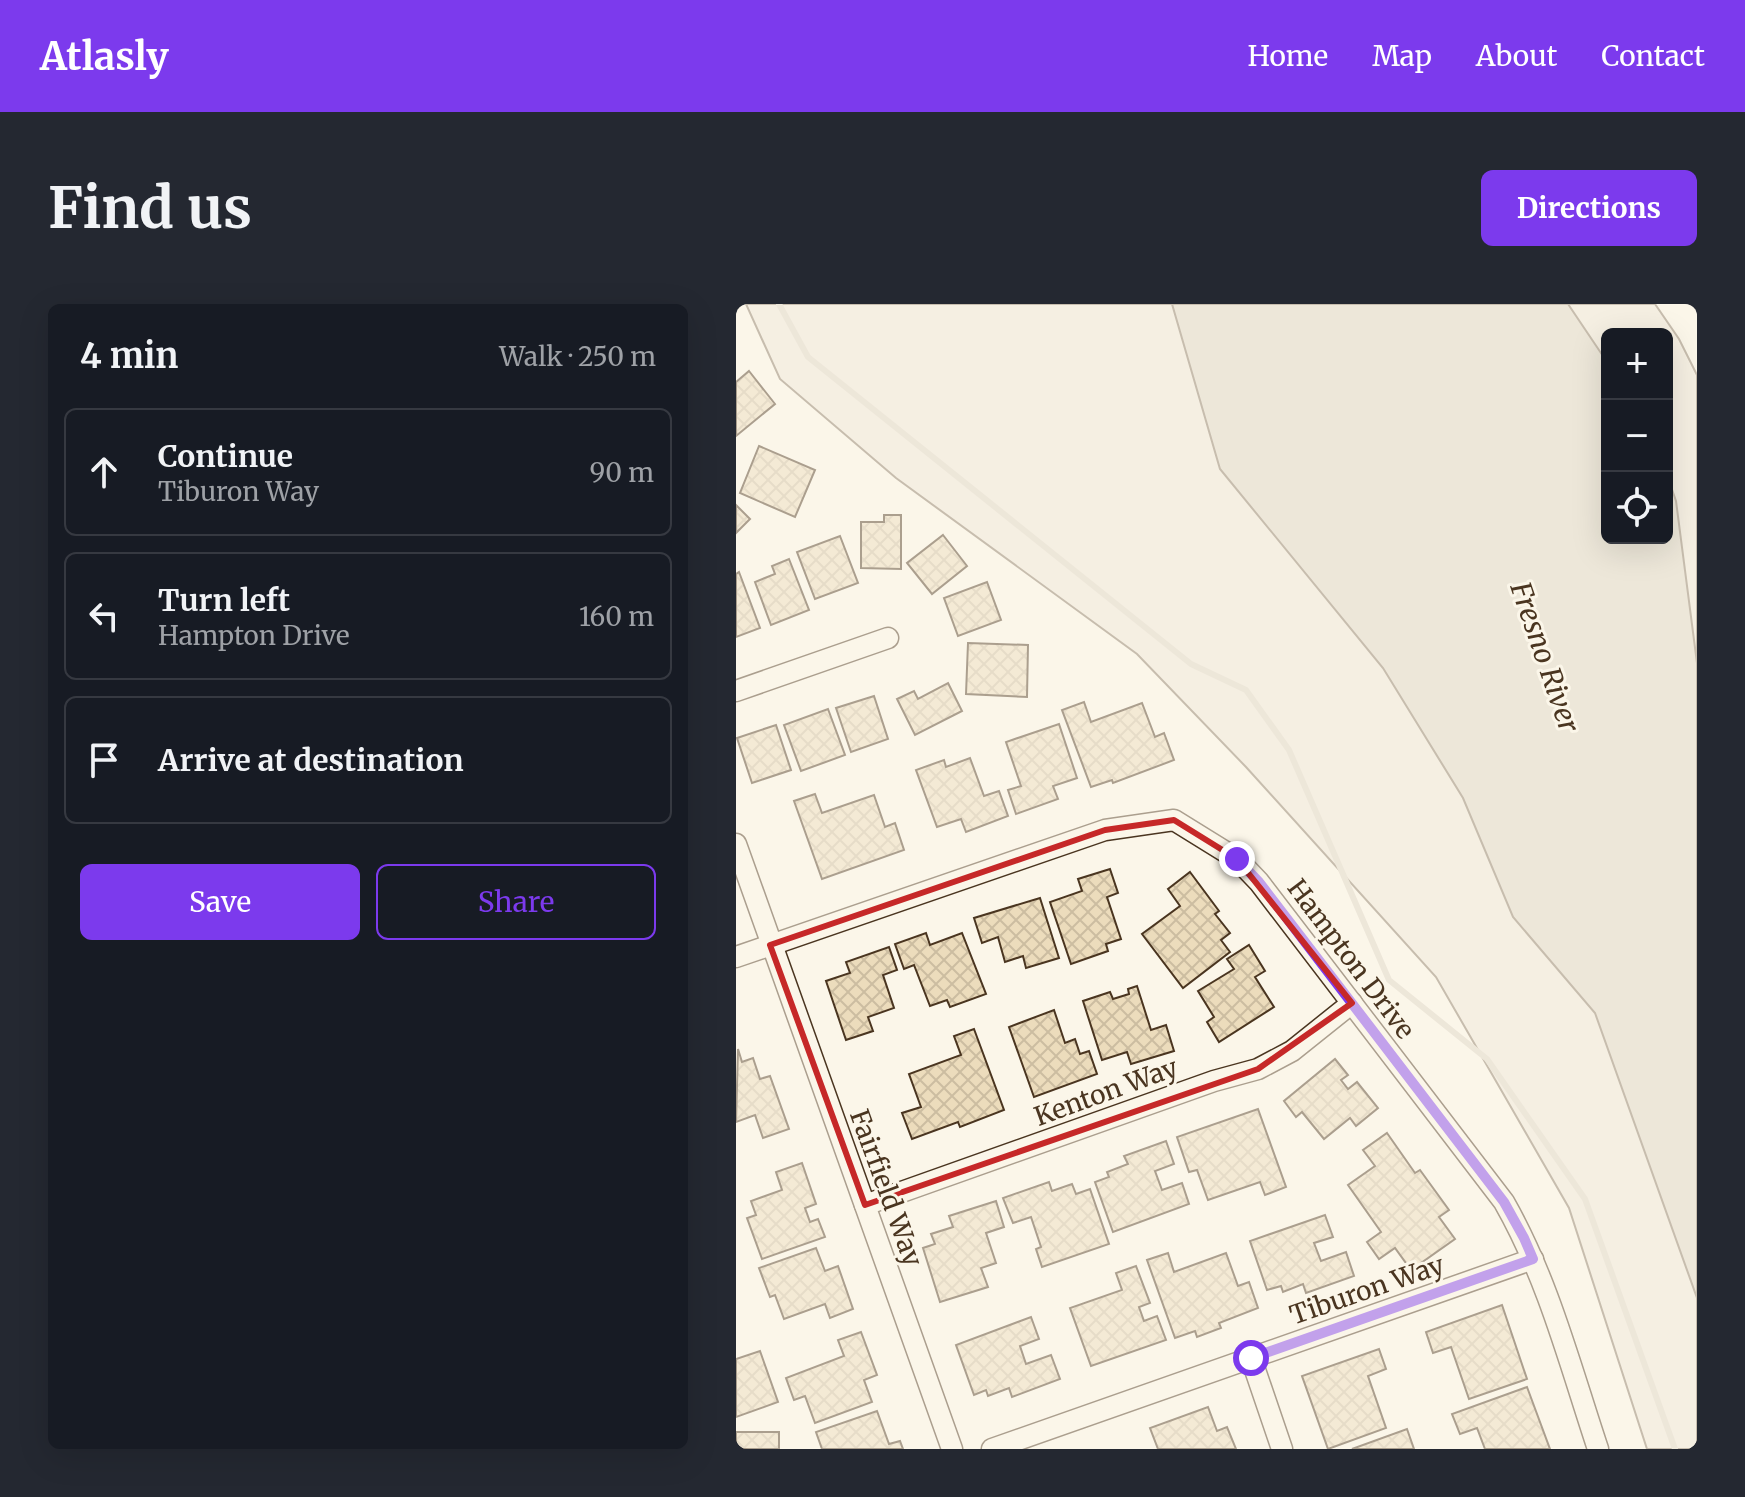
<!DOCTYPE html>
<meta charset="utf-8">
<style>
body{margin:0;font-family:Merriweather,serif;background:#242831;color:#f1f3f6}
.controls{position:absolute;right:24px;top:24px;display:grid;overflow:hidden;border-radius:12px;box-shadow:0 8px 32px #0002}
.controls button{width:72px;height:72px;display:grid;place-items:center;padding:0;border:0;border-bottom:2px solid #363941;background:#171b24;color:#f1f3f6;font:40px sans-serif}
.stop{position:absolute;width:24px;height:24px;margin:-18px;border:6px solid #7c3aed;border-radius:50%;background:#fff}
.stop.end{background:#7c3aed;border-color:#fff;box-shadow:0 2px 8px #0008}
.list{margin:0;padding:0;list-style:none}
h2{display:flex;justify-content:space-between;align-items:center;height:104px;margin:0;padding:0 32px;font-size:34px}
h2 small{font-size:26px;font-weight:400;color:#9ea1a6}
.list li{display:grid;grid-template-columns:52px 1fr auto;gap:24px;align-items:center;box-sizing:border-box;height:128px;margin:0 16px 16px;padding:0 16px;border:2px solid #363941;border-radius:12px}
.list b{display:block;font-size:30px;white-space:nowrap}
.list p{margin:0;font-size:26px;white-space:nowrap;color:#9ea1a6}
.list em{font-size:26px;font-style:normal;color:#9ea1a6}
.actions{display:flex;gap:16px;padding:24px 32px}
.actions a{flex:1;padding:18px 0;border:2px solid #7c3aed;border-radius:12px;text-align:center;font-size:28px;color:#7c3aed}
.actions .main{background:#7c3aed;color:#fff}
.icon{flex:none;width:44px;height:44px;fill:none;stroke:currentColor;stroke-width:2;stroke-linecap:round;stroke-linejoin:round}
.map{position:relative;flex:none;width:961px;height:1145px;overflow:hidden;border-radius:12px}
header{display:flex;align-items:center;gap:48px;box-sizing:border-box;height:112px;padding:0 40px;background:#7c3aed;color:#fff}
header strong{font-size:38px}
nav{display:flex;gap:44px;margin-inline-start:auto;font-size:28px}
.intro{display:flex;align-items:center;justify-content:space-between;box-sizing:border-box;height:192px;padding:0 48px}
h1{margin:0;font-size:56px}
.button{padding:20px 36px;border-radius:12px;background:#7c3aed;color:#fff;font-size:28px;font-weight:700}
main{display:flex;gap:48px;padding:0 48px}
aside{flex:1;background:#171b24;border-radius:12px;box-shadow:0 8px 32px #0002}
.map>svg:first-child{display:block}
</style>
<header>
<strong>Atlasly</strong>
<nav><a>Home</a><a>Map</a><a>About</a><a>Contact</a></nav>
</header>
<div class="intro"><h1>Find us</h1><a class="button">Directions</a></div>
<main>
<aside>
<h2>4 min<small>Walk · 250 m</small></h2>
<ul class="list">
<li><svg class="icon" aria-label="ahead" viewBox="0 0 24 24"><path d="M12 20V5M6 11l6-6 6 6"/></svg><div><b>Continue</b><p>Tiburon Way</p></div><em>90 m</em></li>
<li><svg class="icon" aria-label="left" viewBox="0 0 24 24"><path d="M17 20v-9H6M10 6l-5 5 5 5"/></svg><div><b>Turn left</b><p>Hampton Drive</p></div><em>160 m</em></li>
<li><svg class="icon" aria-label="arrive" viewBox="0 0 24 24"><path d="M6 21V4h12l-3 4 3 4H6"/></svg><div><b>Arrive at destination</b></div></li>
</ul>
<div class="actions"><a class="main">Save</a><a>Share</a></div>
</aside>
<div class="map">
<svg width="961" height="1145" viewBox="0 0 961 1145">
<defs>
<pattern id="building-cross-hatch" width="8" height="8" patternUnits="userSpaceOnUse" patternTransform="scale(2)"><rect width="8" height="8" fill="#ecdcbc"/><path d="M0 0l8 8M0 8l8-8" fill="none" stroke="#ccbda1"/></pattern>
</defs>
<rect width="100%" height="100%" fill="#fbf6e9"/>
<path fill="#ede6d9" stroke="#887966" stroke-width="2" fill-rule="evenodd" d="M10 0H919L943 35 961 71V1145H911L833 904 700 673 510 463 401 350 160 174 44 75ZM871 30H931V234H871Z"/>
<path fill="#dcd4c6" stroke="#887966" stroke-width="2" d="M436 0H832L871 58V234H931V171L940 197 961 359V994L859 709 777 613 727 494 647 364 484 165Z"/>
<g fill="none" stroke-linecap="round" stroke-linejoin="round">
<path stroke="#dcd4c6" stroke-width="6" d="M43 0 72 53 455 360 510 386 553 446 653 676 751 755 849 895 939 1145"/>
</g>
<g fill="url(#building-cross-hatch)" stroke="#4a3520" stroke-width="2">
<path d="M13 67 39 100 0 132V78Z"/>
<path d="M23 142 79 166 59 213 4 189Z"/>
<path d="M0 201 14 215 0 229Z"/>
<path d="M148 211H165V265L125 264V218H148Z"/>
<path d="M207 231 231 262 196 290 171 259Z"/>
<path d="M104 232 122 279 79 295 61 248Z"/>
<path d="M53 255 73 306 35 321 19 278 39 270 36 262Z"/>
<path d="M3 268 24 324 0 333V270Z"/>
<path d="M251 278 265 316 222 332 208 294Z"/>
<path d="M232 339 292 341 291 393 230 390Z"/>
<path d="M212 379 226 407 179 431 161 395 178 387 182 395Z"/>
<path d="M138 392 152 435 115 448 100 404Z"/>
<path d="M348 398 355 418 406 399 419 433 428 429 438 456 377 479 376 476 355 483 326 406Z"/>
<path d="M92 405 109 451 65 467 48 421Z"/>
<path d="M323 420 341 474 317 482 322 495 280 510 272 486 285 482 270 438Z"/>
<path d="M40 421 55 466 16 479 1 434Z"/>
<path d="M234 454 248 492 263 487 272 512 230 528 225 515 201 523 180 466 208 456 210 463Z"/>
<path d="M79 490 86 509 138 491 149 523 159 519 168 546 86 575 58 497Z"/>
<path d="M374 565 382 589 371 593 385 635 370 640 372 647 335 660 314 598 346 587 342 575Z"/>
<path d="M454 568 483 607 479 610 494 629 485 636 494 648 447 684 406 630 444 602 432 585Z"/>
<path d="M304 594 323 654 290 664 287 652 269 658 262 633 246 639 238 614Z"/>
<path d="M190 629 194 641 226 629 250 690 214 703 211 696 194 702 178 661 168 665 159 640Z"/>
<path d="M513 641 529 667 519 673 538 703 483 738 471 718 478 713 462 687 498 665 491 655Z"/>
<path d="M153 643 161 666 147 671 158 704 132 713 137 727 110 736 90 677 114 669 110 658Z"/>
<path d="M401 682 415 726 430 721 438 747 395 760 391 748 366 756 347 697 374 688 377 695 393 690 392 685Z"/>
<path d="M318 706 329 739 339 735 344 750 353 747 361 770 298 793 273 723Z"/>
<path d="M238 725 268 806 224 823 222 818 176 835 166 809 185 803 173 770 225 751 218 732Z"/>
<path d="M2 745 6 758 17 754 24 775 34 772 53 825 27 834 19 811 0 818Z"/>
<path d="M599 755 612 771 605 776 612 785 621 778 642 804 620 822 614 814 588 835 566 808 560 813 548 797Z"/>
<path d="M522 805 550 883 529 891 524 878 472 896 461 866 453 868 441 833Z"/>
<path d="M651 829 679 869 684 866 713 906 703 913 719 935 675 966 659 944 643 955 631 938 645 928 612 881 639 862 627 846Z"/>
<path d="M430 837 438 860 419 867 426 886 446 879 453 900 377 928 359 878 373 873 371 868 392 860 388 852Z"/>
<path d="M66 859 80 900 69 904 74 918 82 915 89 933 26 955 11 914 20 911 15 897 46 886 40 868Z"/>
<path d="M313 878 316 887 336 880 340 890 354 885 373 940 306 963 300 945 305 943 295 913 277 919 267 894Z"/>
<path d="M260 897 268 923 250 929 260 959 245 964 252 983 204 998 187 944 199 940 195 930 217 923 213 912Z"/>
<path d="M589 911 597 933 578 939 585 957 610 948 618 972 570 989 567 980 547 988 545 982 531 986 514 937Z"/>
<path d="M80 944 89 967 102 962 117 1005 94 1014 89 1000 48 1015 39 991 34 993 23 964Z"/>
<path d="M432 949 438 968 490 949 502 982 513 978 522 1004 483 1019 485 1024 461 1033 459 1027 439 1034 411 956Z"/>
<path d="M400 962 414 999 403 1003 408 1017 421 1012 430 1036 355 1062 334 1004 386 986 380 969Z"/>
<path d="M766 1001 791 1075 733 1095 715 1043 697 1049 690 1028Z"/>
<path d="M295 1013 303 1035 284 1042 290 1060 315 1051 324 1075 276 1093 273 1084 252 1092 250 1086 238 1091 220 1041Z"/>
<path d="M125 1028 141 1071 128 1076 136 1098 79 1119 69 1092 58 1096 50 1074 108 1052 102 1036Z"/>
<path d="M643 1045 650 1065 632 1072 650 1124 592 1145 566 1072Z"/>
<path d="M24 1047 42 1098 0 1113V1055Z"/>
<path d="M791 1083 814 1145H749L741 1124 724 1130 716 1110Z"/>
<path d="M472 1103 481 1127 491 1123 500 1145H422L414 1124Z"/>
<path d="M141 1107 153 1140 164 1137 167 1145H86L80 1128Z"/>
<path d="M671 1125 678 1145H616Z"/>
<rect x="0" y="1128" width="43" height="17"/>
</g>
<g fill="none" stroke-linecap="round" stroke-linejoin="round">
<g stroke="#4a3520" stroke-width="23">
<g id="minor">
<path d="M0 387 152 334"/>
<path d="M0 540 216 1145"/>
<path d="M0 653 369 526 438 516 501 555 523 578 768 898C812 975 834 1061 862 1145"/>
<path d="M129 901 478 777 522 765 556 747 616 699"/>
<path d="M515 1054 546 1145"/>
<path d="M256 1145 797 955"/>
</g>
</g>
<use href="#minor" stroke="#fbf6e9" stroke-width="20"/>
</g>
<g fill="none" stroke-linecap="round" stroke-linejoin="round">
<path stroke="#7c3aed" stroke-width="10" d="M501 555 523 578 768 898 788 934 797 955 515 1054"/>
</g>
<path d="M0 0H961V1145H0ZM438 516 501 555 616 699 522 765 129 901 34 641 369 526Z" fill="#fbf6e9" fill-opacity=".55" fill-rule="evenodd"/>
<path fill="none" stroke="#c62828" stroke-width="6" stroke-linejoin="round" d="M438 516 501 555 616 699 522 765 129 901 34 641 369 526Z"/>
<g text-anchor="middle" stroke-width="6" stroke-linejoin="round" paint-order="stroke">
<g font-size="26" fill="#4a3520" stroke="#fbf6e9">
<text transform="translate(615 655) rotate(53)" y="9">Hampton Drive</text>
<text transform="translate(370 788) rotate(-20)" y="9">Kenton Way</text>
<text transform="translate(150 884) rotate(70)" y="9">Fairfield Way</text>
<text transform="translate(631 986) rotate(-19)" y="9">Tiburon Way</text>
</g>
<g font-size="28" font-style="italic" fill="#4a3520" stroke="#fbf6e9">
<text transform="translate(809 353) rotate(71)" y="10">Fresno River</text>
</g>
</g>
</svg>
<div class="controls">
<button>+</button>
<button>−</button>
<button><svg class="icon" aria-label="locate" viewBox="0 0 24 24"><circle cx="12" cy="12" r="6"/><path d="M12 2v4M12 18v4M2 12h4M18 12h4"/></svg></button>
</div>
<div class="stop" style="left:515px;top:1054px"></div>
<div class="stop end" style="left:501px;top:555px"></div>
</div>
</main>
